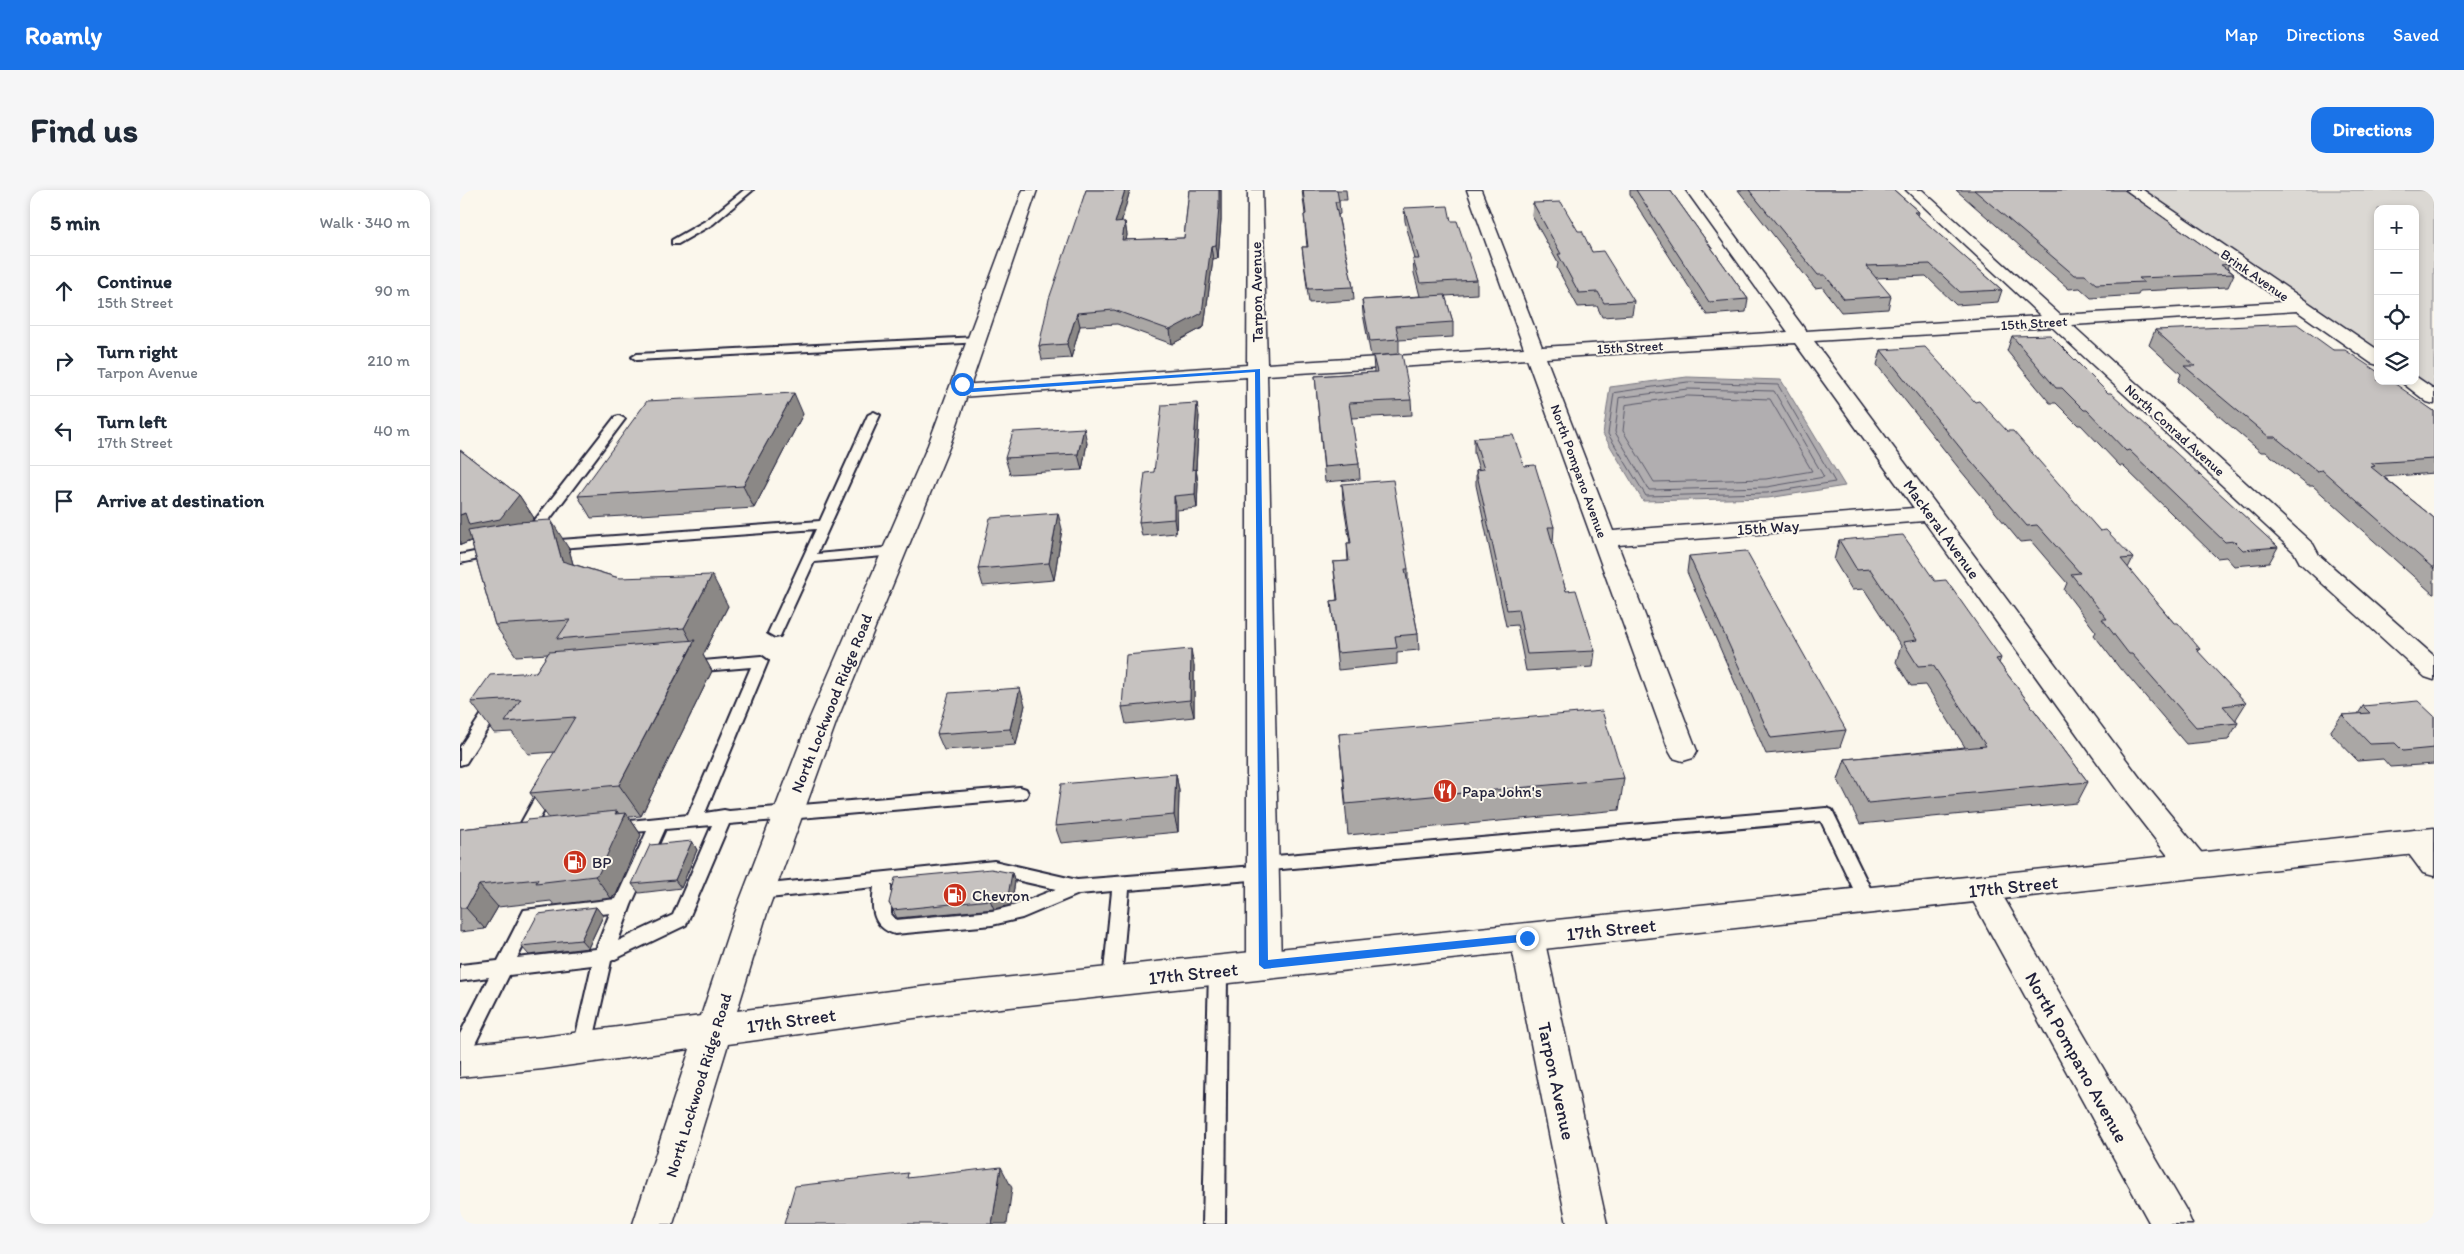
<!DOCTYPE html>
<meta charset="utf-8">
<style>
body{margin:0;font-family:Itim,sans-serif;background:#f6f6f7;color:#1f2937}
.controls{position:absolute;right:15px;top:15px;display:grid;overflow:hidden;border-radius:10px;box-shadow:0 2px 8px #0003}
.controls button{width:45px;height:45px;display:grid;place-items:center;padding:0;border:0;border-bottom:1px solid #e0e1e3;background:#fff;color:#1f2937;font:25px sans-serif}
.stop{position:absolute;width:15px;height:15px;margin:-11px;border:4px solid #1a73e8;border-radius:50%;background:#fff}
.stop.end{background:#1a73e8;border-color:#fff;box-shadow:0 1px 5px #0008}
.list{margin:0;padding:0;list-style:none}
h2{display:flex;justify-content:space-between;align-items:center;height:65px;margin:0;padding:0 20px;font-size:21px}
h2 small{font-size:16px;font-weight:400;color:#747a83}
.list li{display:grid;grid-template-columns:32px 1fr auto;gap:15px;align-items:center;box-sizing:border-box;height:70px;padding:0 20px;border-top:1px solid #e0e1e3}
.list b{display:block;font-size:19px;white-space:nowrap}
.list p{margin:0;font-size:16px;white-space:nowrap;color:#747a83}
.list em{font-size:16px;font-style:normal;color:#747a83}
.icon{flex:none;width:28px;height:28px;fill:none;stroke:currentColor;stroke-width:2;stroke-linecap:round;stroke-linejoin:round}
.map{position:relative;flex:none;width:1974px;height:1034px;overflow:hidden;border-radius:15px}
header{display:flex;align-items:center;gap:30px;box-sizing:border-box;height:70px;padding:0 25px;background:#1a73e8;color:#fff}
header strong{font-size:24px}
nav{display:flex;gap:28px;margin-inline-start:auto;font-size:18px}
.intro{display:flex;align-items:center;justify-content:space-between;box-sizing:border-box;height:120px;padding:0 30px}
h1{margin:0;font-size:35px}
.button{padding:12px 22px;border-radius:15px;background:#1a73e8;color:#fff;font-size:18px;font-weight:700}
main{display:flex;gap:30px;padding:0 30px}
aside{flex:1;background:#fff;border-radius:15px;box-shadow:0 2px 8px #0003}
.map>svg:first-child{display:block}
</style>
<header>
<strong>Roamly</strong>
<nav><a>Map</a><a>Directions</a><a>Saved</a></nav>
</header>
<div class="intro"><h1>Find us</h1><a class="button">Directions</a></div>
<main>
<aside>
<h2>5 min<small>Walk · 340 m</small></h2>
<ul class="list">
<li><svg class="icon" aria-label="ahead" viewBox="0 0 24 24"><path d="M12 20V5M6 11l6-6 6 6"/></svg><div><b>Continue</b><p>15th Street</p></div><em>90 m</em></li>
<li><svg class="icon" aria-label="right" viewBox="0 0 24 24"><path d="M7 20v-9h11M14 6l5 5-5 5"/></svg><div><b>Turn right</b><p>Tarpon Avenue</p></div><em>210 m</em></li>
<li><svg class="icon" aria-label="left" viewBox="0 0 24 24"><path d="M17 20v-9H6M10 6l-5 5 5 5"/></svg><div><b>Turn left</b><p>17th Street</p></div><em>40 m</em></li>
<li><svg class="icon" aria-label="arrive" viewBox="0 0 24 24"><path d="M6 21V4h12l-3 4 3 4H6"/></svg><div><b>Arrive at destination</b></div></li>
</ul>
</aside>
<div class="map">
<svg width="1974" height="1034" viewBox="0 0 1974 1034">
<rect width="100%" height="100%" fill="#fbf7ec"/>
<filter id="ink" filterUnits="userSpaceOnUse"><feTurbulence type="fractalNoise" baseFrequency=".02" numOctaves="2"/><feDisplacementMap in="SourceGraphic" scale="10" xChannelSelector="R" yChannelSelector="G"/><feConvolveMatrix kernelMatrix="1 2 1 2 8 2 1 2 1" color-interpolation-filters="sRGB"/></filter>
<g filter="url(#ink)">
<path fill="#dbd8d3" stroke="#7e7d87" d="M1682 0H1974V199L1955 186V19H1918V161Z"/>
<path fill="#b1aeb0" stroke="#787681" d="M1227 187 1321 190 1385 296 1308 308 1183 311 1143 244 1150 197Z"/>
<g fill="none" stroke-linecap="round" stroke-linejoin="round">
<g stroke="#5b5a6a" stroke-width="1">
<path d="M1228 192 1318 195 1375 292 1307 303 1186 306 1148 244 1154 203Z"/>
<path d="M1228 199 1314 201 1364 287 1307 297 1189 300 1155 242 1159 208Z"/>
<path d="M1228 206 1310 209 1352 281 1306 289 1194 292 1163 241 1166 215Z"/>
</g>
<g stroke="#22223b" stroke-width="4">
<g id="lane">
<path d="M284 0H293L253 34 218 54H212V50L247 30Z"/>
<path d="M518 147 523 150 522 152 177 170 172 167 177 164Z"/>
<path d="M414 222 420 225 357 364 435 357 441 361 435 365 354 372 320 446 315 447 308 443 356 339 86 359 80 355 86 351 360 331 408 225Z"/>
<path d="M159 226 165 229 74 350H64L63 347 64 344 155 227Z"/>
<path d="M33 358 38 359 39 362 38 365 0 373V365Z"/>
<path d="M301 466 308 471 245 623 264 620 269 621 560 597 566 599 568 603 566 607 560 609 269 634 226 735 151 771 130 864 123 867 116 864 113 858 132 775 49 785 7 870 0 873V844L29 787 0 791V775L38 771 64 720 156 709 187 641 156 643 150 641 148 637 150 633 228 625 291 477 231 482 224 477 231 472ZM252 635 213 725 158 751 171 715 205 639ZM150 723 136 759 57 768 76 732Z"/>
<path d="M36 509 41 510 43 514 6 573 0 575V557L31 510Z"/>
<path d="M89 591 95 593 97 597 68 650 62 652 56 650 54 646 56 642 83 593Z"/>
<path d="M1366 618 1372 620 1374 624 1417 712 1414 717 1408 719 1402 717 1361 631 811 680 809 687 803 689 669 700 661 791 659 797 652 799 645 797 643 791 652 701 619 704 562 728 532 735 435 744C412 737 411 719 414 697L299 709 293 707 290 702 293 697 299 695 534 671 617 690 795 676 797 669 803 667ZM534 685 596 699 553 716 532 721 436 730 431 724V695Z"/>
<path d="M758 772 765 774 767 780 765 1034H743L749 780 751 774Z"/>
</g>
</g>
<g stroke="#22223b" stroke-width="3">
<g id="street">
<path d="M788 0H802L807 174 1064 158 1007 0H1021L1082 157 1328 142 1226 0H1241L1346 141 1581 126 1446 0H1462L1600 125 1823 112 1666 0H1683L1918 160V175L1911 173 1837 121 1612 135 1853 354 1859 365 1974 466V490L1965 487 1840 373 1834 362 1592 137 1354 151 1680 588 1745 667 1750 676 1745 685 1734 688 1723 685 1660 604 1464 331 1158 355 1237 561 1233 568 1223 571 1213 568 1209 561 1067 169 807 185 821 775 816 785 804 789 792 785 787 775V187L500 207 493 205 490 201 493 197 500 195 787 175ZM1335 153 1454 318 1153 341 1086 168Z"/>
<path d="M1955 186 1974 199V214L1967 212 1940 191H1955Z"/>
<path d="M1955 640 1966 644 1974 653V686L1963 683 1940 652 1944 644Z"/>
<path d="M1523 687 1534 691 1726 1020 1732 1034H1690L1507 700 1512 691Z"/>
<path d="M1067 734 1079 738 1084 748 1147 1034H1107L1050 748 1055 738Z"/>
</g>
</g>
<g stroke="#22223b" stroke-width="3">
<path id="secondary" d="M563 0H577L490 255 377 530 307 723 277 821 476 795 1974 638V662L476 825 268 854 213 1034H173L230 859 83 879 0 887V855L83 847 241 826 275 723 349 530 468 255Z"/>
</g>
<use href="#lane" fill="#fbf7ec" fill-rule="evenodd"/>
<use href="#street" fill="#fbf7ec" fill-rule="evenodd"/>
<use href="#secondary" fill="#fbf7ec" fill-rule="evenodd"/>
</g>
<g fill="#aaa7a5" stroke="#22223b">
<path d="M626 0H670L661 32H665L667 45 666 50 724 48 729 0H761V30L758 68 753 69 744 137 712 154 657 134 620 136 611 168 582 170 579 156Z"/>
<path d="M842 0H886L887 10H879L880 24 878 25 893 97 894 110 849 113 842 57H847L844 25 845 24Z"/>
<path d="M1170 0H1210L1288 109 1286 122 1247 125 1170 5Z"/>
<path d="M1278 0H1434L1459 22 1458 26 1542 100 1538 112 1496 115 1466 86 1415 88 1431 106 1428 119 1381 122 1362 97 1355 98Z"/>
<path d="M1496 0H1664L1769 74 1767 78 1774 84 1768 97 1680 101 1678 105 1631 108 1620 98 1609 99Z"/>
<path d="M1073 13 1118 41 1132 62 1174 111 1172 125 1142 127 1137 116 1118 117 1097 78 1098 73 1072 26Z"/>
<path d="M944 18 991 31 1017 90V104L985 106 993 132V147L939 150V164L911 166 903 124 902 110 960 106 954 83 953 69H955L945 31Z"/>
<path d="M1695 140 1873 160 1974 221V283L1924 287 1974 328V404H1973L1853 296H1848L1806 262H1801L1718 191 1721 184 1689 155Z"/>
<path d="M1552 146 1648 203 1818 357 1809 373 1774 376 1766 367 1757 368 1663 276H1660L1621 235H1618L1596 213H1590L1547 161Z"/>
<path d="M1421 160 1515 212 1640 341 1673 368 1668 378 1714 433 1740 459 1738 462 1786 513 1776 529 1778 533 1768 550 1726 554 1663 480H1661L1634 445 1636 442 1604 400 1607 393 1571 351 1560 352 1501 281 1417 175Z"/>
<path d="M913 166 951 210 952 225 891 228 899 274 900 289 865 292 855 186 914 182Z"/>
<path d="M343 224 294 318 131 328 118 306Z"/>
<path d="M739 226 736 279 738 293 737 318 717 320 716 343 682 346 679 332 694 282Z"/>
<path d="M1014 248 1064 276 1094 337 1093 353H1092L1106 401 1135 461 1133 477 1066 481 1057 435 1046 436 1016 295V280L1019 279 1014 263Z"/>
<path d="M627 253 622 280 550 284 545 268Z"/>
<path d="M0 260 59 305 74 328 72 331 109 359 113 374 159 388 268 416 243 465 252 481 181 626 169 627 181 645 156 705 151 708 94 715 91 711 38 717 25 739 0 742V639L66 632 89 628 70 603 95 562 68 564 52 542 34 543 11 512 76 482 88 464 56 466 35 435 11 351 1 355 0 354Z"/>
<path d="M882 294 948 379V392L958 444 959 460 937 462V474L878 480 871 411 877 410 873 372 888 371 887 353H890L883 310Z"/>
<path d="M602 339 594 390 523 396 518 379Z"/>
<path d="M1379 350 1475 391 1541 468 1539 473 1628 592 1617 613 1400 634 1378 590 1385 569 1505 557 1466 495 1451 496 1436 472 1441 456 1404 399 1392 400 1374 370Z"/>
<path d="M1229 366 1386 540 1380 557 1306 564 1227 382Z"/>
<path d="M734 476V527L666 534 662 517Z"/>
<path d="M565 515 556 555 484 560 477 544Z"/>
<path d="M1903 516 1974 526V574L1930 577 1923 569 1898 571 1870 542 1882 525 1898 524Z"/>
<path d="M879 544 1164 588 1159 620 888 645Z"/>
<path d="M716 584 719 601 718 642 601 653 595 636Z"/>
<path d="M232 651 237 660 221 698 179 703 172 694Z"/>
<path d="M552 683 555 692 551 715 534 719 437 728 429 713Z"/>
<path d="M136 717 143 726 128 758 69 765 61 756Z"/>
</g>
<g fill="#8b8886" stroke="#22223b">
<path d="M665 0H670L658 45 655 33Z"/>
<path d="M759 0H761V30L758 68 756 55Z"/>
<path d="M665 32 667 45 664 63 662 50Z"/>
<path d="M751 56 753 69 744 137 712 154 710 140Z"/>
<path d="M617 123 620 136 611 168 607 154Z"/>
<path d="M334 203 343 224 294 318 283 296Z"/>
<path d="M737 213 739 226 735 293 732 280Z"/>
<path d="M624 238 627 253 622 280 618 264Z"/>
<path d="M736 279 738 293 737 318 735 304Z"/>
<path d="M59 305 74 328 55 352 17 348 1 355 0 353V325Z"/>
<path d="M714 306 717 320 716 343 714 329Z"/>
<path d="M598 323 602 339 594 390 589 373Z"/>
<path d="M91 330 109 359 120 401 102 371Z"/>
<path d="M252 385 268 416 243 465 252 481 181 626 159 595 233 455 224 438Z"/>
<path d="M731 459 734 476V527L730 510Z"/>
<path d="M560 498 565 515 556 555 550 539Z"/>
<path d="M716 584 719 601 718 642 714 625Z"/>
<path d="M157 621 163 630 166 623 181 645 156 705 151 708 135 686Z"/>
<path d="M232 651 237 660 221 698 215 690Z"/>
<path d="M552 683 555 692 551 715 534 719 530 710Z"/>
<path d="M19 695 38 717 25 739 6 718Z"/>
<path d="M136 717 143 726 128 758 121 750Z"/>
<path d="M541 977 552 998 547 1034H532Z"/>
</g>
<g fill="#c6c2c0" stroke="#22223b">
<path d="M626 0H665L655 33 665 32 662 50 724 48 729 0H759V17L756 55 751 56 742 123 710 140 654 120 617 123 607 154 579 156 589 109Z"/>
<path d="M843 0H877L879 12H875L893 97 848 99 842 57H848L844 25 846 24Z"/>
<path d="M1176 0H1210L1288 109 1249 112Z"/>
<path d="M1289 0H1434L1459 22H1454L1542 100 1500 102 1470 74 1406 76 1431 106 1384 109 1365 85H1358Z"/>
<path d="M1514 0H1664L1751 61 1769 74 1761 75 1774 84 1679 88 1684 92 1636 94 1625 85H1614Z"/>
<path d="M1101 12 1118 41H1122L1132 62 1143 61 1174 111 1144 113 1138 102 1119 103 1098 64H1101L1073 13Z"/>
<path d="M988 16 991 31H997L1017 90 960 93 953 69H959L944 18Z"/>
<path d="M985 105 993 132 936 136 939 149 910 151 902 110Z"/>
<path d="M1837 134 1873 160H1885L1918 182V191H1931L1974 221V269L1911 273 1915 276 1911 277 1974 328V379L1862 280 1857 281 1815 247H1809L1724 176H1735L1695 140Z"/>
<path d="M1590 145 1648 203H1651L1818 357 1783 360 1774 351 1765 352 1669 260 1666 261 1627 220H1624L1602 198H1596L1552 146Z"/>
<path d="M1465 157 1515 212 1519 211 1547 241H1553L1640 341 1646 340 1673 368 1661 369 1714 433H1718L1740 459H1736L1786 513 1763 516 1778 533 1736 537 1672 464H1669L1642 429H1647L1611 384 1620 383 1577 335 1567 336 1506 265 1421 160Z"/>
<path d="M942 164 951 210 889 213 899 274 864 277 855 186 917 182 913 166Z"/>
<path d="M334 203 283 296 118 306 187 211Z"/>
<path d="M737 213 732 280 736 279 735 304 714 306V329L679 332 685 283 694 282 702 215Z"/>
<path d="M624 238 618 264 545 268 553 242Z"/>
<path d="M1053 245 1064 276 1075 275 1094 337H1088L1106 401 1116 400 1135 461 1067 464 1058 419 1047 420 1016 280 1024 279 1014 248Z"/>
<path d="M0 260 59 305 40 329 9 335 5 323 0 325Z"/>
<path d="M933 290 948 379H945L958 444 935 446 937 458 877 463 871 411 878 410 873 372 889 371 887 353H891L882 294Z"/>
<path d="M598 323 589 373 518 379 530 328Z"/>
<path d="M91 330 102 371 159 388 252 385 224 438 97 449 110 430 35 435 8 340 57 332Z"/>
<path d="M1443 345 1475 391 1486 390 1541 468 1536 469 1628 592 1408 613 1385 569 1526 556 1473 475 1458 476 1443 452 1457 450 1410 379 1397 380 1379 350Z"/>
<path d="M1286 361 1386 540 1311 548 1229 366Z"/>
<path d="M235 450 159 595 70 603 115 527 45 532 61 509 11 512 30 485 76 482 89 462Z"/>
<path d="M731 459 730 510 662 517 666 465Z"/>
<path d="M560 498 550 539 477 544 489 503Z"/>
<path d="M1958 511 1974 526V558L1943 561 1935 553 1910 554 1882 525 1910 523 1903 516Z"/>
<path d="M1142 521 1164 588 886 614 879 544Z"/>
<path d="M716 584 714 625 595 636 601 594Z"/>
<path d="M157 621 155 624 166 623 139 683 135 686 76 693 78 689 19 695 6 718H0V639L66 632 67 630Z"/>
<path d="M232 651 215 690 172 694 190 655Z"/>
<path d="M531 679 552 683 548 706 530 710 433 720 429 713 435 688Z"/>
<path d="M136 717 121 750 61 756 78 724Z"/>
<path d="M541 977 532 1034H324L335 996 448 983 447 988Z"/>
</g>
</g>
<path fill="#1a73e8" d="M800 179 808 770 1067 744 1072 748 1071 751 804 779 799 775 795 182 500 203 497 201 502 192 505 194 503 199Z"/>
<defs>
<g id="restaurant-disc" transform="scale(1.25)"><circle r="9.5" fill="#c8321e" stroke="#fbf7ec"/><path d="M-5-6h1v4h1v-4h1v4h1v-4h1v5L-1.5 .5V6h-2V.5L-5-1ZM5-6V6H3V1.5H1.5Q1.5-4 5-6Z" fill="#fff"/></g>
<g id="fuel-disc" transform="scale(1.25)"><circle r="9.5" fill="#c8321e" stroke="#fbf7ec"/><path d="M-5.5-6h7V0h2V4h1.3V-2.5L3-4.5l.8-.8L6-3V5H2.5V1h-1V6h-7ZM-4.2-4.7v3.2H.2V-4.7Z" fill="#fff"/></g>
</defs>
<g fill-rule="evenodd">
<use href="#restaurant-disc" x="985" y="601"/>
<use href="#fuel-disc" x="115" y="672"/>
<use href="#fuel-disc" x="495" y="705"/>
</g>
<g text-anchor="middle" stroke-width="4" stroke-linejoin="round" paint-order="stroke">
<g font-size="14" fill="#22223b" stroke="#fbf7ec">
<text transform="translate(1795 85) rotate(35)" y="5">Brink Avenue</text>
<text transform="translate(1574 133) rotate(-4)" y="5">15th Street</text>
<text transform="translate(1170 157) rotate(-3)" y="5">15th Street</text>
<text transform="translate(1715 240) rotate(42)" y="5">North Conrad Avenue</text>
<text transform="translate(1119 281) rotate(70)" y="5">North Pompano Avenue</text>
</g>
<g font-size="16" fill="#22223b" stroke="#fbf7ec">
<text transform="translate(796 102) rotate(-91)" y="6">Tarpon Avenue</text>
<text transform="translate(1308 337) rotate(-4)" y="6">15th Way</text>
<text transform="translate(1482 339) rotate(54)" y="6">Mackeral Avenue</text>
<text transform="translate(371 513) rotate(-68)" y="6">North Lockwood Ridge Road</text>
<text transform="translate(238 895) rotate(-73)" y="6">North Lockwood Ridge Road</text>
</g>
<g font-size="16" fill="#22223b" stroke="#fbf7ec" text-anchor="start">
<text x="1002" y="607">Papa John's</text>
<text x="132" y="678">BP</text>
<text x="512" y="711">Chevron</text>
</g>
<g font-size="19" fill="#22223b" stroke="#fbf7ec">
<text transform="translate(1553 696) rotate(-6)" y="7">17th Street</text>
<text transform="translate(1151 739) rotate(-6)" y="7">17th Street</text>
<text transform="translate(733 783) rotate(-6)" y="7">17th Street</text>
<text transform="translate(331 830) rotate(-8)" y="7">17th Street</text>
<text transform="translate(1617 867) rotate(61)" y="7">North Pompano Avenue</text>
<text transform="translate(1097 891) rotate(78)" y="7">Tarpon Avenue</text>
</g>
</g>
</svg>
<div class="controls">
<button>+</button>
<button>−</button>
<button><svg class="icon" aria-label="locate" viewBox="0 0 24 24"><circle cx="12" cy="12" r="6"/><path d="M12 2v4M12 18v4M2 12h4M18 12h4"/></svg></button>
<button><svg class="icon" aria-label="layers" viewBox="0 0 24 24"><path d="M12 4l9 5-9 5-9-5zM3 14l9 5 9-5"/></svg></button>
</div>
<div class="stop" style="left:502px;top:194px"></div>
<div class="stop end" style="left:1067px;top:748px"></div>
</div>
</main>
